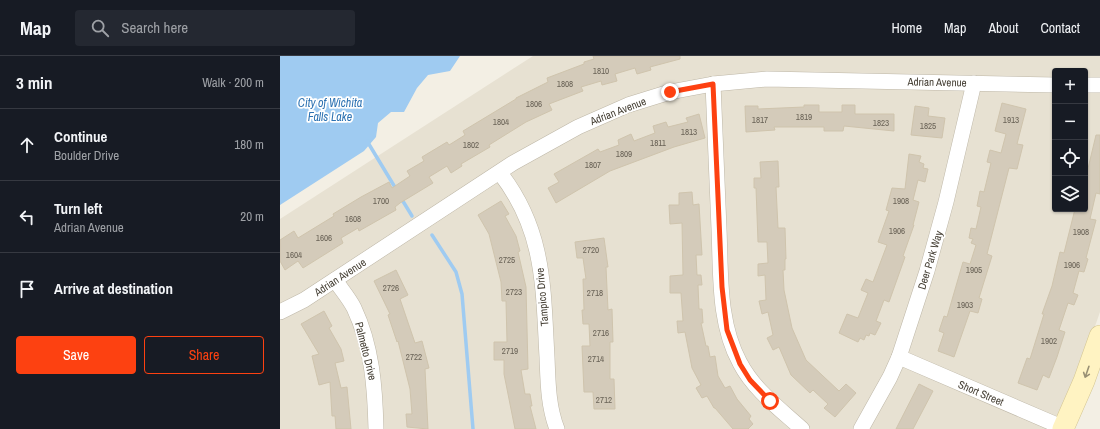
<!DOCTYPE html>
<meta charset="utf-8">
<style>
body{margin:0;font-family:"Archivo Narrow",sans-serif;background:#242831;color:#f1f3f6}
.controls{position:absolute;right:12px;top:12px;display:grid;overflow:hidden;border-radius:4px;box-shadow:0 1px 3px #0004}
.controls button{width:36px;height:36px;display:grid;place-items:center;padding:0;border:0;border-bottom:1px solid #363941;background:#171b24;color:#f1f3f6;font:20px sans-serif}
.stop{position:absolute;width:12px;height:12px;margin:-9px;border:3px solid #fd4111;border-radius:50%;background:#fff}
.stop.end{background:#fd4111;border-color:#fff;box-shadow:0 1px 4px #0008}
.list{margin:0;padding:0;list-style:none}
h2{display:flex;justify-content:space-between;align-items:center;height:52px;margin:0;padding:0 16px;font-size:17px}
h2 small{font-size:13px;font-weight:400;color:#9ea1a6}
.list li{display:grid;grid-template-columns:26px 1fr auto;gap:12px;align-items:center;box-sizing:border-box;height:72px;padding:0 16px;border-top:1px solid #363941}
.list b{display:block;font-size:15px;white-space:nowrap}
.list p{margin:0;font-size:13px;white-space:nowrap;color:#9ea1a6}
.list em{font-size:13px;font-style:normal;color:#9ea1a6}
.actions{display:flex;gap:8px;padding:12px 16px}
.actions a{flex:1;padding:9px 0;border:1px solid #fd4111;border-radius:4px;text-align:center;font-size:14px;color:#fd4111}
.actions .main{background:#fd4111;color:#fff}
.icon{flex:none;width:22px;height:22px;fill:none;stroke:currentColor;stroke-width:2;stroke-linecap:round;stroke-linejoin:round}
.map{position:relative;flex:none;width:820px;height:373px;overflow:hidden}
header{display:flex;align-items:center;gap:24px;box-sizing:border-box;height:56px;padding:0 20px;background:#171b24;border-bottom:1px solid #363941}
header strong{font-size:19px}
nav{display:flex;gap:22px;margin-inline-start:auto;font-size:14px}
.search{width:280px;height:36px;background:#242831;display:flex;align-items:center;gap:10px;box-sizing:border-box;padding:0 14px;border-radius:4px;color:#9ea1a6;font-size:15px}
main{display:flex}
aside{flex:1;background:#171b24}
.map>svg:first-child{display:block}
</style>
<header>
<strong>Map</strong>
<div class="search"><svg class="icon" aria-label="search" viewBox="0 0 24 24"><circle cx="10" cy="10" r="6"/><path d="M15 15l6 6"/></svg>Search here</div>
<nav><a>Home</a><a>Map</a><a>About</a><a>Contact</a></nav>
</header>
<main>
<aside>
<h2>3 min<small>Walk · 200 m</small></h2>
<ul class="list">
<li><svg class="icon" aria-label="ahead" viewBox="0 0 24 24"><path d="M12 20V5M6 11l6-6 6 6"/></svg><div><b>Continue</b><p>Boulder Drive</p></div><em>180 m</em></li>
<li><svg class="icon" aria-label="left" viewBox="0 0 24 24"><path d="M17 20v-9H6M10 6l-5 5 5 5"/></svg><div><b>Turn left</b><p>Adrian Avenue</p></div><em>20 m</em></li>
<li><svg class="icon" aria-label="arrive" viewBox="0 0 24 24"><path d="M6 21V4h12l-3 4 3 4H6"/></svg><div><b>Arrive at destination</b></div></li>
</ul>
<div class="actions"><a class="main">Save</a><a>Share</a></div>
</aside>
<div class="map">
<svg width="820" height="373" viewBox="0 0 820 373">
<rect width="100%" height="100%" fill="#f3efe4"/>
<path fill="#e7e1d2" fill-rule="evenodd" d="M253 0H820V256L779 373H0V163ZM775 15H805V153H775Z"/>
<path fill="#9fcbf1" d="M0 0H180L170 15 148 19 137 32 124 56H111L98 67 96 81 84 95 0 149Z"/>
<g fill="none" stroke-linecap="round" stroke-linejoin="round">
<g stroke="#9fcbf1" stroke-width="3.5">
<path d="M87 85 116 133"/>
<path d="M121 142 132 160"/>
<path d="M152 179 176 216 182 238 193 373"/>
</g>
</g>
<g fill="#d4cbba" stroke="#cfc4ad">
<path d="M313 0H400V3L370 11 371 14 357 18 355 12 335 18 337 25 322 29 321 25 301 31 303 35 269 48 272 54 246 66 209 89 210 91 181 108 182 110 171 117 167 110 149 121 153 127 120 147 115 151 116 154 79 175 78 172 61 182 63 187 23 212 18 205 5 214 0 205V184L14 175 18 182 54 160 53 158 81 141 109 126 112 132 130 120 127 115 144 105 142 101 167 86 169 89 185 79 183 75 236 43V42L268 26 267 22 304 8V6L314 3Z"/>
<path d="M722 47 746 53 737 88 743 89 737 113 729 112 707 198 712 200 699 242 702 243 698 257 690 255 674 301 658 295 664 277 659 275 664 260 667 261 683 206 690 208 696 189 691 187 693 183 689 182 691 172 696 173 701 151 697 150 700 135 704 136 711 107 707 106 710 94 721 97 726 78 715 75Z"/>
<path d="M524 49H539V56H562V49H575V58H614V75L564 70 563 75H544V71H494L495 74 466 76 465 50H478V53L524 51Z"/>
<path d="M635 50 649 52 648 60 665 62 662 82 631 79Z"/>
<path d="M419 58 425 82 394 91 330 115 276 147 268 132 279 126 274 118 318 93 320 96 339 89 338 84 351 78 354 85 375 77 373 70 386 66 388 71 408 66 406 62Z"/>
<path d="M816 79H820V138L816 137 810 163 816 164 806 202 808 203 804 216 799 215 793 237 798 239 794 249 788 247 779 274 785 276 777 301 769 322 763 319 757 334 738 327 747 302 750 303 764 258H762L772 230 780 196 784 197 795 153H805V125Z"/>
<path d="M629 98 641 100 639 106 644 108 643 112 648 113 645 126 638 124 633 144 639 146 633 169H634L623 200 625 201 609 246 604 244 596 265 601 267 595 279 590 277 589 280 586 279 584 284 580 282 578 286 559 277 567 258 578 262 588 237 581 234 586 223 593 226 607 189 598 186 609 155 606 154 612 132 625 133Z"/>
<path d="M498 105 499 131H496L498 172H505L506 203H505V214H503L504 234 512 272 526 304 559 335 566 328 576 337 555 361 544 352 548 348 533 334 530 337 511 319 499 291 493 294 487 282 493 279 488 256 482 258 479 245 486 244 485 219 478 220V208L488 207 487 186H478L476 132H474V122H481L480 106Z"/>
<path d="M412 136 413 149 419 148 422 199H416L417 219H421L422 229H418L419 253H422L423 267H421L426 290H428L430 301 435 300 438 320 445 332 450 330 457 343 471 360 469 363 473 368 468 373H453L435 352H434L427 340 422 342 416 332 421 329 412 312 405 276 398 277 397 265H403L401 237H390V220L403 219 402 167 390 168 389 149H399V137Z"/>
<path d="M221 145 229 158 225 160 236 180 240 195 238 196 246 231 248 313 241 314 245 338H250L252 350H250L256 373H235L224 318V304H214V286H227L226 245H222L221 226 209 178 198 159Z"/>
<path d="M324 182 328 211H326L328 254 332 253 333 286H330V323H334L335 353H314L313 336H304L302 290H310L309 268H303L302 254H304L303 223H306L303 202H297L295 186Z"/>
<path d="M116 214 128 239 120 243 135 287 142 285 149 312 145 313 148 373 127 371 126 358H132L130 333 118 285 117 286 108 259 110 258 94 225Z"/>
<path d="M44 255 52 270 49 272 61 293 64 305 55 307 61 332 67 331 71 373H56L55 360H52L50 326 39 329 32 300 39 298 21 268Z"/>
<path d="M639 328 653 335 633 373H616Z"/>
</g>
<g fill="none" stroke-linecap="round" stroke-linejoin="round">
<g stroke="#beb7a7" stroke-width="16">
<g id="minor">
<path d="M433 28C435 76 437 125 439 173 441 218 438 267 460 307 474 334 500 353 522 373"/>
<path d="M805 29H820"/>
<path d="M220 117C265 175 263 231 267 301 268 325 268 350 277 373"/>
<path d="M55 224C61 233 69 242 74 252 92 290 95 331 96 373"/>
<path d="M0 256 24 244 233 107 298 71 348 49 390 36 433 28 487 23 775 29"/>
<path d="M619 301 784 372"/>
<path d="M581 373 610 321 619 301 647 215 666 146 694 27"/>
</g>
</g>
<g stroke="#d4c693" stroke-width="22">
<path id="secondary" d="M783 373 804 325 820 280"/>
</g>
<use href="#minor" stroke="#fff" stroke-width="15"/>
<use href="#secondary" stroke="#fff3c2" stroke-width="21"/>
</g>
<defs><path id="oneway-shaft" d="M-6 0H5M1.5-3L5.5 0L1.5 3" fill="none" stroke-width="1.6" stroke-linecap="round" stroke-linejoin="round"/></defs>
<use stroke="#999074" href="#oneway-shaft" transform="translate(807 316) rotate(109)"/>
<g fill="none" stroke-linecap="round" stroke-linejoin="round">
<path stroke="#fd4111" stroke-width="5" d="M390 36 433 28 442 231 447 274 460 308 470 324 490 345"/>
</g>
<g text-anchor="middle" stroke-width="3.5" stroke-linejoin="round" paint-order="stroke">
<g font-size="9" fill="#696256">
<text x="321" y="18">1810</text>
<text x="285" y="31">1808</text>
<text x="254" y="51">1806</text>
<text x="524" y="64">1819</text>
<text x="480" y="67">1817</text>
<text x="731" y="67">1913</text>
<text x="221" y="69">1804</text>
<text x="601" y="70">1823</text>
<text x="648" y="73">1825</text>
<text x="409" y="79">1813</text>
<text x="378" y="90">1811</text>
<text x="191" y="92">1802</text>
<text x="344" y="101">1809</text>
<text x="313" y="112">1807</text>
<text x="101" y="148">1700</text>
<text x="621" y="148">1908</text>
<text x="73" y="166">1608</text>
<text x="617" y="178">1906</text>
<text x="801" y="179">1908</text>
<text x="44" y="185">1606</text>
<text x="311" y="197">2720</text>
<text x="14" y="202">1604</text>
<text x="227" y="207">2725</text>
<text x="792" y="212">1906</text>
<text x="694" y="217">1905</text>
<text x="111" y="235">2726</text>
<text x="234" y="239">2723</text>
<text x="315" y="240">2718</text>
<text x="685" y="252">1903</text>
<text x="321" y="280">2716</text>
<text x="769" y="288">1902</text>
<text x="230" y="298">2719</text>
<text x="134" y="304">2722</text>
<text x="316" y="306">2714</text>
<text x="324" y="347">2712</text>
</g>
<g font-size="11" fill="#453f34" stroke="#fff">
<text transform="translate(657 26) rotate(1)" y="4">Adrian Avenue</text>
<text transform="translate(338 55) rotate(-21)" y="4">Adrian Avenue</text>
<text transform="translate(650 204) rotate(-73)" y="4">Deer Park Way</text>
<text transform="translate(60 221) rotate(-33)" y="4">Adrian Avenue</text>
<text transform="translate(262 241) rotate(-95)" y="4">Tampico Drive</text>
<text transform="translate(86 295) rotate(76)" y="4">Palmetto Drive</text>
<text transform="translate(701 337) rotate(23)" y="4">Short Street</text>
</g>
<g font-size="12" font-style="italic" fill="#2c72b2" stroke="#fff">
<text x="50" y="51">City of Wichita<tspan x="50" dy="14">Falls Lake</tspan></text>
</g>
</g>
</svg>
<div class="controls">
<button>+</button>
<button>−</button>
<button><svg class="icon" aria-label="locate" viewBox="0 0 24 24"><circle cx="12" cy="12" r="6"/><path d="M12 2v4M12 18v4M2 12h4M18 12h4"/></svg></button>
<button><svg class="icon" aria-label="layers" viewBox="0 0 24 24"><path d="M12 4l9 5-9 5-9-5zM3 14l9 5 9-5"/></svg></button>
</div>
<div class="stop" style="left:490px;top:345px"></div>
<div class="stop end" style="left:390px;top:36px"></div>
</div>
</main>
